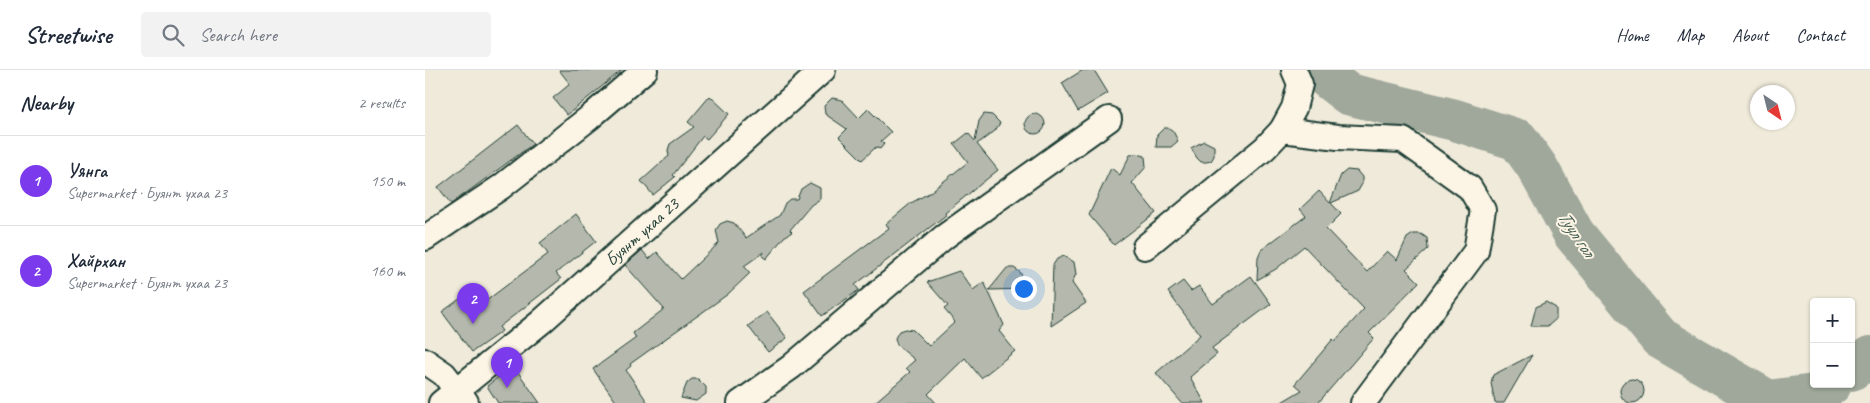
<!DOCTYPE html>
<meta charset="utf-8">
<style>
body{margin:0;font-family:Caveat,sans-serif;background:#f2f2f3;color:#1f2937}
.controls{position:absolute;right:15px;bottom:15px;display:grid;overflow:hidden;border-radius:5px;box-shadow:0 1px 4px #0004}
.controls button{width:45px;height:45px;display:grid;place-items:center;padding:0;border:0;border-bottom:1px solid #e0e1e3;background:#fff;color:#1f2937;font:25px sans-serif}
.compass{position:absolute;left:1325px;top:15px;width:45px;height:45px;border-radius:50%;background:#fff;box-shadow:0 1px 4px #0004;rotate:145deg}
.you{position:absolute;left:598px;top:218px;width:18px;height:18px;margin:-12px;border:4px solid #fff;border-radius:50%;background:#1a73e8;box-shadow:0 0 0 8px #1a73e833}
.badge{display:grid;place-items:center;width:32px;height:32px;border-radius:50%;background:#7c3aed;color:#fff;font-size:16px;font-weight:700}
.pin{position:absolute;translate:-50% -41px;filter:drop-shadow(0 1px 2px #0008)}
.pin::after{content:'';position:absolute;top:26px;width:18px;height:15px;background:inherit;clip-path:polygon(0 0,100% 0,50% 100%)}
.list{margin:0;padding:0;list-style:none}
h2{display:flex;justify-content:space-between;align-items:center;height:65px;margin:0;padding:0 20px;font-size:21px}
h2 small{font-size:16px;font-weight:400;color:#747a83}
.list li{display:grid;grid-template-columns:32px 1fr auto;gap:15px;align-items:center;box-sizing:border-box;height:90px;padding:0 20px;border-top:1px solid #e0e1e3}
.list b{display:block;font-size:19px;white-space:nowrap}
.list p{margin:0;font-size:16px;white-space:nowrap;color:#747a83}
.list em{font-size:16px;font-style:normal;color:#747a83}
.icon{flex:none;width:28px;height:28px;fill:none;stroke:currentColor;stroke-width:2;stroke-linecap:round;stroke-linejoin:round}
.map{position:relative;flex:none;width:1445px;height:333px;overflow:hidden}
header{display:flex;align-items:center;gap:30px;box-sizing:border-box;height:70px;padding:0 25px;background:#fff;border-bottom:1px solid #e0e1e3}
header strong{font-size:24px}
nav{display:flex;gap:28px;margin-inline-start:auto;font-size:18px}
.search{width:350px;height:45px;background:#f2f2f3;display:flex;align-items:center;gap:12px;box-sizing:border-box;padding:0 18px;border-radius:5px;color:#747a83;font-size:19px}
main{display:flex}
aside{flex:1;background:#fff}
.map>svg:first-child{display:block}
</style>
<header>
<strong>Streetwise</strong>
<div class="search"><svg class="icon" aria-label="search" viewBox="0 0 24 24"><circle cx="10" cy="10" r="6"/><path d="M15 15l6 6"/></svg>Search here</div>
<nav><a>Home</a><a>Map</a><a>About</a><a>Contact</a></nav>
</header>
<main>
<aside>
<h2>Nearby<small>2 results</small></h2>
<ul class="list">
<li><span class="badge">1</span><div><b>Уянга</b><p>Supermarket · Буянт ухаа 23</p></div><em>150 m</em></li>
<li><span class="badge">2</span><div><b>Хайрхан</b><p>Supermarket · Буянт ухаа 23</p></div><em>160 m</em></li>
</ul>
</aside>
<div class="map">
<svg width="1445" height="333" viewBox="0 0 1445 333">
<rect width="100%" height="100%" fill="#efeada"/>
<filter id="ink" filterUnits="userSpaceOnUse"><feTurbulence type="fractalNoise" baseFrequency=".02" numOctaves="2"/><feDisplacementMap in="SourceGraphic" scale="10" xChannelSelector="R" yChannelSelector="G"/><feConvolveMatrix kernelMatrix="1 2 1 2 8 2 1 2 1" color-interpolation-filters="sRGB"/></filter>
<g filter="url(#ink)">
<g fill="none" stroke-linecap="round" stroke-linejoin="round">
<g stroke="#9fa89a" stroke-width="42">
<path d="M892 0 923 24 1030 50 1093 70 1112 97 1149 164 1235 268 1343 331 1390 325 1406 314"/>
<path d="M1426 300 1445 287"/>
</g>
</g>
<g fill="#b5b9ad" stroke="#1f3d34">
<path d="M134 0H197L142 45 128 28 145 14Z"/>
<path d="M658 0H669L683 23 653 41 637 13Z"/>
<path d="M285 26 304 44 282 69 278 66 248 105 250 107 228 125 216 111 244 86 243 80 245 74 269 57 263 52Z"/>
<path d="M407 28 417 30 434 48 443 39 466 62 456 71 459 74 455 79 451 77 437 90 414 67 422 59 400 44 399 36Z"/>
<path d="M559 44 567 45 575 53 570 61 552 74 573 100 520 143 521 145 430 215 434 220 397 246 379 221 464 158 461 154 486 133 504 123 543 92 529 74 543 63 550 71 554 51Z"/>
<circle cx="610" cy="54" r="10"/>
<path d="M93 55 108 74 26 134 13 117Z"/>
<path d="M739 58H744L748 61 753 71 746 77H731L732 65Z"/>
<path d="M779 71 789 76V86L786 91 781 92H776L772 88 766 78Z"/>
<path d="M712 84 720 86 721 97 707 113 731 143 689 175 664 145 686 98 695 105 705 85Z"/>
<path d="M922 100 932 101 937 107V114L933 121 906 133 916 144 901 159 942 202 962 181 972 190 982 168 988 164H996L1002 168 1003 179 981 199 994 212 944 263 949 268 893 333H855L877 320 870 314 908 269 910 271 939 239 879 176 851 199 832 210 833 187 836 180 881 146 875 139 894 121 905 133 916 105Z"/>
<path d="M385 113 395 118V129L386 135 365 160 367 162 359 167 341 189 337 186 339 182 319 196 325 203 303 224 205 294 206 296 201 300 223 333H192L168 299 211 268 208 263 239 239 200 195 217 180 224 189 232 182 256 209 294 173 291 160 295 154 302 151 309 153 321 168 355 145 360 133 365 129H372L376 119Z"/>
<path d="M151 144 171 171 131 203 136 209 74 257 77 261 47 282 17 242 47 220 57 234 123 184 115 173Z"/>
<path d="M639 186 649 192 651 204 647 213 661 233 626 256 628 195 632 189Z"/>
<path d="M582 198H589L595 202 604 219 564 220Z"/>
<path d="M534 201 548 220 559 212 579 255 574 261 590 281 556 308 540 288 503 324 511 333H449L485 302 481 298 490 290 472 275 470 268 474 261 480 259 488 260 504 276 530 252 519 239 523 236 502 212Z"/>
<path d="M826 206 846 234 787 278 792 284 765 307 780 333H757L731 303 775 265 743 222 758 211 766 221 774 216 788 234Z"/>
<path d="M1121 232 1131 238V249L1123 256H1106L1111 237Z"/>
<path d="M342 242 362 268 343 282 323 256Z"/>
<path d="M1107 285 1079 333H1070L1066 313 1068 305Z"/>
<path d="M88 295 115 333H73L62 316Z"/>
<path d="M267 309H273L281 317V324L271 331 256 328 262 313Z"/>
<circle cx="1207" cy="321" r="12"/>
</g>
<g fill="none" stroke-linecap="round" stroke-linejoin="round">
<g stroke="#1f3d34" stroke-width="28">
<g id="street">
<path d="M857 60 869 38 875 14 869 0"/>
<path d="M0 168 76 117 164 48 220 0"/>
<path d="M720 177 840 78 857 60 913 67 978 70 1045 118 1058 140 1051 181 938 333"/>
<path d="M0 291 19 304 41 332"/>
<path id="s1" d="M16 333 116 252 398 0"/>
<path d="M315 333 366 297 519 167 684 49"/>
</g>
</g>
<use href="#street" stroke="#fcf5e5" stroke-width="24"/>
</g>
</g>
<g text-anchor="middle" stroke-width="4" stroke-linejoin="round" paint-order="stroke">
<g font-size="18" fill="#1f3d34" stroke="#fcf5e5">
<text dy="6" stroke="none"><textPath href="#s1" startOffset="264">Буянт ухаа 23</textPath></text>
</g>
<g font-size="19" font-style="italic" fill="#455d53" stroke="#fcf5e5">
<text transform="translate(1152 163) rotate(56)" y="7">Туул гол</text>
</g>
</g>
</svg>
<div class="controls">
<button>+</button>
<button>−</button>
</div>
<svg class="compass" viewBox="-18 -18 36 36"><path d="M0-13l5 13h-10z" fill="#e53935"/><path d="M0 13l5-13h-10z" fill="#747a83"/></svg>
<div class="you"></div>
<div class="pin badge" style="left:82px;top:318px">1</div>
<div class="pin badge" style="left:48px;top:254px">2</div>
</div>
</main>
